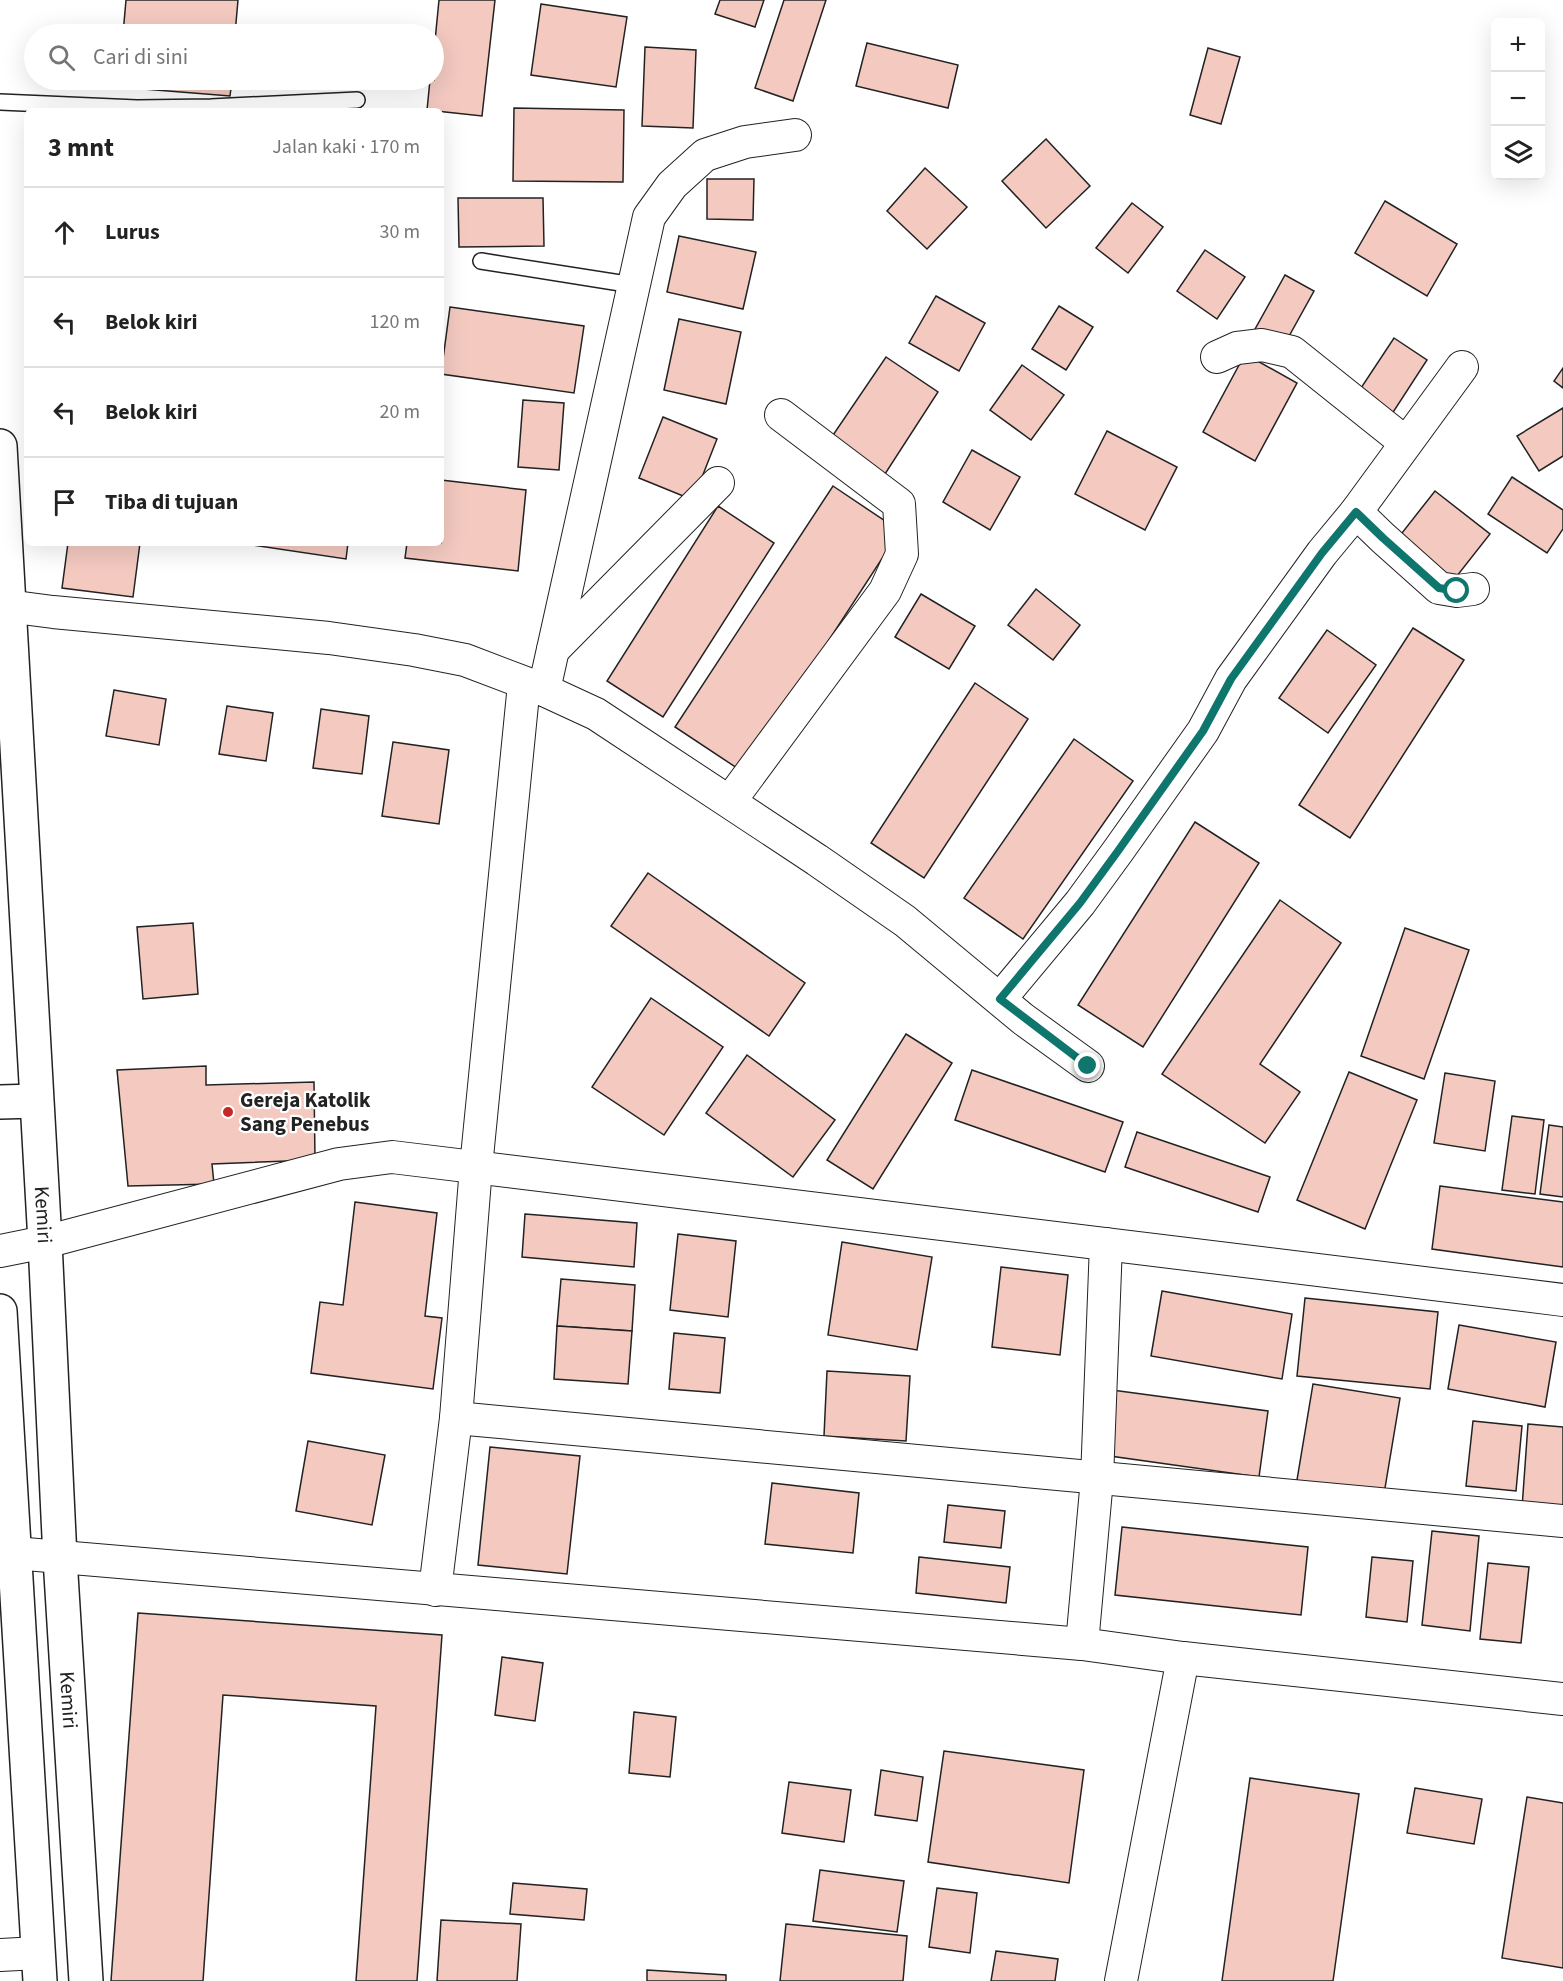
<!DOCTYPE html>
<html lang="id">
<meta charset="utf-8">
<style>
body{margin:0;font-family:"Source Sans 3",sans-serif;background:#f2f2f2;color:#222}
.controls{position:absolute;right:18px;top:18px;display:grid;overflow:hidden;border-radius:9px;box-shadow:0 6px 24px #0002}
.controls button{width:54px;height:54px;display:grid;place-items:center;padding:0;border:0;border-bottom:2px solid #e0e0e0;background:#fff;color:#222;font:30px sans-serif}
.stop{position:absolute;width:18px;height:18px;margin:-14px;border:4px solid #0f766e;border-radius:50%;background:#fff}
.stop.end{background:#0f766e;border-color:#fff;box-shadow:0 2px 6px #0008}
.list{margin:0;padding:0;list-style:none}
h2{display:flex;justify-content:space-between;align-items:center;height:78px;margin:0;padding:0 24px;font-size:26px}
h2 small{font-size:20px;font-weight:400;color:#767676}
.list li{display:grid;grid-template-columns:39px 1fr auto;gap:18px;align-items:center;box-sizing:border-box;height:90px;padding:0 24px;border-top:2px solid #e0e0e0}
.list b{display:block;font-size:22px;white-space:nowrap}
.list em{font-size:20px;font-style:normal;color:#767676}
.icon{flex:none;width:33px;height:33px;fill:none;stroke:currentColor;stroke-width:2;stroke-linecap:round;stroke-linejoin:round}
.map{position:relative;flex:none;width:1563px;height:1981px;overflow:hidden}
.search{position:absolute;background:#fff;box-shadow:0 6px 24px #0002;left:24px;top:24px;width:420px;height:66px;display:flex;align-items:center;gap:15px;box-sizing:border-box;padding:0 21px;border-radius:33px;color:#767676;font-size:22px}
.panel{position:absolute;background:#fff;box-shadow:0 6px 24px #0002;left:24px;top:108px;width:420px;height:438px;border-radius:9px}
.map>svg:first-child{display:block}
</style>
<div class="map">
<svg width="1563" height="1981" viewBox="0 0 1563 1981">
<rect width="100%" height="100%" fill="#fff"/>
<g fill="#f3c9c0" stroke="#222" stroke-width="1.5">
<path d="M126 0H238L235 34H123Z"/>
<path d="M439 0H495L482 116 427 110 430 80H434V51Z"/>
<path d="M720 0H764L755 27 715 14Z"/>
<path d="M784 0H826L793 101 755 88Z"/>
<path d="M541 4 627 17 616 87 531 75Z"/>
<path d="M867 43 958 65 948 108 856 86Z"/>
<path d="M645 47 696 50 693 128 642 126Z"/>
<path d="M1208 48 1240 57 1221 124 1190 115Z"/>
<path d="M120 80H232L230 96 119 87Z"/>
<path d="M514 108 624 110 623 182 513 181Z"/>
<path d="M1046 139 1090 186 1046 228 1002 181Z"/>
<path d="M925 168 967 207 927 249 887 211Z"/>
<path d="M707 179H754L753 220 707 219Z"/>
<path d="M458 198H543L544 246 459 247Z"/>
<path d="M1385 201 1457 244 1427 296 1355 253Z"/>
<path d="M1132 203 1163 227 1128 273 1096 248Z"/>
<path d="M679 236 756 252 743 309 667 292Z"/>
<path d="M1205 250 1245 277 1217 319 1177 291Z"/>
<path d="M1285 275 1314 291 1283 347 1254 331Z"/>
<path d="M936 296 985 323 959 371 909 343Z"/>
<path d="M1059 306 1093 327 1066 370 1032 349Z"/>
<path d="M450 307 584 326 574 393 441 374Z"/>
<path d="M679 319 741 332 726 404 664 390Z"/>
<path d="M1394 338 1427 360 1390 417 1357 394Z"/>
<path d="M1245 354 1297 383 1255 461 1203 432Z"/>
<path d="M886 357 938 392 885 474 831 438Z"/>
<path d="M1022 365 1064 395 1031 440 990 410Z"/>
<path d="M1563 368V388L1554 381Z"/>
<path d="M523 400 564 403 559 470 518 467Z"/>
<path d="M1563 408V456L1539 471 1517 436Z"/>
<path d="M663 417 717 439 693 500 639 478Z"/>
<path d="M1107 431 1177 467 1145 530 1075 494Z"/>
<path d="M972 450 1020 477 990 530 943 502Z"/>
<path d="M1512 477 1563 510V529L1547 553 1488 514Z"/>
<path d="M441 480 526 490 518 571 405 558 407 543H441Z"/>
<path d="M833 486 900 531 743 772 675 727Z"/>
<path d="M1435 491 1490 534 1453 581 1398 538Z"/>
<path d="M718 506 774 543 663 717 607 681Z"/>
<path d="M68 543H140L133 597 62 588Z"/>
<path d="M239 543H348L346 559Z"/>
<path d="M1036 589 1080 625 1053 660 1008 625Z"/>
<path d="M921 594 975 626 949 669 895 637Z"/>
<path d="M1413 628 1464 660 1350 838 1299 805Z"/>
<path d="M1327 630 1376 665 1328 733 1279 698Z"/>
<path d="M975 683 1028 719 924 878 871 843Z"/>
<path d="M114 690 166 699 159 745 106 736Z"/>
<path d="M227 706 273 713 266 761 219 754Z"/>
<path d="M321 709 369 716 362 774 313 768Z"/>
<path d="M1074 739 1133 781 1023 939 964 898Z"/>
<path d="M393 742 449 750 439 824 382 816Z"/>
<path d="M1195 822 1259 863 1143 1047 1078 1005Z"/>
<path d="M648 873 805 983 769 1036 611 926Z"/>
<path d="M1280 900 1341 943 1260 1064 1300 1092 1265 1143 1162 1074Z"/>
<path d="M193 923 198 994 143 999 137 927Z"/>
<path d="M1405 928 1469 950 1424 1079 1361 1056Z"/>
<path d="M651 998 723 1047 664 1135 592 1087Z"/>
<path d="M906 1034 952 1063 873 1189 827 1160Z"/>
<path d="M747 1055 835 1120 793 1177 706 1113Z"/>
<path d="M206 1066V1085L314 1082 315 1160 212 1164 214 1184 128 1186 117 1070Z"/>
<path d="M972 1070 1123 1122 1105 1172 955 1120Z"/>
<path d="M1349 1072 1417 1100 1365 1229 1297 1200Z"/>
<path d="M1445 1073 1495 1081 1485 1151 1434 1143Z"/>
<path d="M1512 1116 1544 1120 1535 1194 1502 1190Z"/>
<path d="M1549 1125 1563 1127V1197L1540 1194Z"/>
<path d="M1137 1132 1270 1177 1258 1212 1125 1167Z"/>
<path d="M1440 1186 1563 1202V1267L1432 1249Z"/>
<path d="M355 1202 437 1213 425 1316 442 1318 433 1389 311 1373 320 1302 343 1305Z"/>
<path d="M525 1214 637 1223 634 1267 522 1257Z"/>
<path d="M678 1234 736 1241 728 1317 670 1310Z"/>
<path d="M842 1242 932 1257 917 1350 828 1335Z"/>
<path d="M1001 1267 1068 1275 1060 1355 992 1347Z"/>
<path d="M561 1279 635 1285 632 1331 557 1326Z"/>
<path d="M1162 1291 1292 1314 1282 1379 1151 1356Z"/>
<path d="M1305 1298 1438 1312 1430 1389 1297 1376Z"/>
<path d="M1459 1325 1556 1342 1545 1407 1448 1389Z"/>
<path d="M557 1326 632 1331 628 1384 554 1379Z"/>
<path d="M674 1333 725 1338 720 1393 669 1389Z"/>
<path d="M827 1371 910 1376 906 1441 824 1436Z"/>
<path d="M1313 1384 1400 1398 1383 1500 1296 1486Z"/>
<path d="M1112 1390 1268 1411 1259 1477 1103 1455Z"/>
<path d="M1473 1421 1522 1426 1516 1491 1466 1486Z"/>
<path d="M1528 1424 1563 1427V1511L1522 1508Z"/>
<path d="M308 1441 385 1455 372 1525 296 1511Z"/>
<path d="M490 1447 580 1456 567 1574 478 1565Z"/>
<path d="M772 1483 859 1493 853 1553 765 1544Z"/>
<path d="M948 1505 1005 1511 1001 1548 944 1542Z"/>
<path d="M1122 1527 1308 1547 1301 1615 1115 1595Z"/>
<path d="M1432 1531 1479 1536 1470 1631 1422 1625Z"/>
<path d="M919 1557 1010 1567 1006 1603 916 1593Z"/>
<path d="M1372 1557 1413 1561 1407 1622 1366 1617Z"/>
<path d="M1488 1563 1529 1567 1521 1643 1480 1639Z"/>
<path d="M138 1613 442 1635 417 1981H356L376 1706 223 1695 203 1981H111Z"/>
<path d="M502 1657 543 1663 535 1721 495 1715Z"/>
<path d="M634 1712 676 1717 670 1777 629 1773Z"/>
<path d="M944 1751 1084 1770 1069 1883 928 1862Z"/>
<path d="M881 1770 923 1777 917 1821 875 1815Z"/>
<path d="M1250 1778 1359 1794 1333 1981H1222Z"/>
<path d="M789 1782 851 1790 844 1842 782 1833Z"/>
<path d="M1415 1788 1482 1799 1474 1844 1407 1833Z"/>
<path d="M1527 1797 1563 1803V1968L1502 1958Z"/>
<path d="M820 1870 904 1881 897 1932 813 1921Z"/>
<path d="M513 1883 587 1889 584 1920 510 1914Z"/>
<path d="M937 1888 977 1893 970 1953 929 1947Z"/>
<path d="M441 1920 521 1924 517 1981H437Z"/>
<path d="M786 1924 907 1936 903 1981H780Z"/>
<path d="M996 1951 1058 1959 1055 1981H991Z"/>
<path d="M647 1970 726 1975V1981H647Z"/>
</g>
<g fill="none" stroke-linecap="round" stroke-linejoin="round">
<g stroke="#222" stroke-width="18">
<g id="lane">
<path d="M0 102 137 108 211 107 357 100"/>
<path d="M481 261 633 285"/>
</g>
</g>
<g stroke="#222" stroke-width="34">
<g id="street">
<path d="M1217 357 1237 348 1262 345 1292 352 1406 443"/>
<path d="M1356 512 1383 538 1439 588 1457 591 1473 589"/>
<path d="M0 605 53 612 329 638 414 650 465 660 544 690 596 714 817 860 905 921 1023 1019 1088 1066"/>
<path d="M553 650 718 483"/>
<path d="M544 690 649 217 672 185 705 155 745 142 795 135"/>
<path d="M730 801 885 591 902 554 899 504 781 415"/>
<path d="M1000 999 1080 903 1118 851 1203 731 1231 679 1322 553 1356 512 1462 367"/>
<path d="M0 1251 45 1242 339 1164 392 1157 1563 1300"/>
<path d="M456 1418 1563 1521"/>
<path d="M14 1553 1082 1644 1183 1658 1563 1699"/>
<path d="M435 1590 456 1418 476 1167 524 684"/>
<path d="M1082 1644 1097 1479 1106 1244"/>
<path d="M0 1955 38 1953"/>
<path d="M1121 1981 1183 1658"/>
</g>
</g>
<g stroke="#222" stroke-width="36">
<g id="highway">
<path id="s1" d="M0 446 45 1242 60 1558 86 1981"/>
<path d="M0 1102 36 1101"/>
<path d="M0 1311 40 1981"/>
</g>
</g>
<use href="#lane" stroke="#fff" stroke-width="15"/>
<use href="#street" stroke="#fff" stroke-width="32"/>
<use href="#highway" stroke="#fff" stroke-width="33"/>
</g>
<g fill="none" stroke-linecap="round" stroke-linejoin="round">
<path stroke="#0f766e" stroke-width="8" d="M1088 1066 1000 999 1080 903 1118 851 1203 731 1231 679 1322 553 1356 512 1383 538 1439 588 1457 591"/>
</g>
<circle fill="#c62828" stroke="#fff" stroke-width="2" cx="228" cy="1112" r="6"/>
<g text-anchor="middle" stroke-width="4.5" stroke-linejoin="round" paint-order="stroke">
<g font-size="21" font-weight="bold" fill="#222" stroke="#fff" text-anchor="start">
<text x="240" y="1107">Gereja Katolik<tspan x="240" dy="24">Sang Penebus</tspan></text>
</g>
<g font-size="21" fill="#222" stroke="#fff">
<text dy="7" stroke="none"><textPath href="#s1" startOffset="770">Kemiri</textPath></text>
<text dy="7" stroke="none"><textPath href="#s1" startOffset="1256">Kemiri</textPath></text>
</g>
</g>
</svg>
<div class="controls">
<button>+</button>
<button>−</button>
<button><svg class="icon" aria-label="layers" viewBox="0 0 24 24"><path d="M12 4l9 5-9 5-9-5zM3 14l9 5 9-5"/></svg></button>
</div>
<div class="stop" style="left:1457px;top:591px"></div>
<div class="stop end" style="left:1088px;top:1066px"></div>
<div class="search"><svg class="icon" aria-label="search" viewBox="0 0 24 24"><circle cx="10" cy="10" r="6"/><path d="M15 15l6 6"/></svg>Cari di sini</div>
<section class="panel">
<h2>3 mnt<small>Jalan kaki · 170 m</small></h2>
<ul class="list">
<li><svg class="icon" aria-label="ahead" viewBox="0 0 24 24"><path d="M12 20V5M6 11l6-6 6 6"/></svg><div><b>Lurus</b></div><em>30 m</em></li>
<li><svg class="icon" aria-label="left" viewBox="0 0 24 24"><path d="M17 20v-9H6M10 6l-5 5 5 5"/></svg><div><b>Belok kiri</b></div><em>120 m</em></li>
<li><svg class="icon" aria-label="left" viewBox="0 0 24 24"><path d="M17 20v-9H6M10 6l-5 5 5 5"/></svg><div><b>Belok kiri</b></div><em>20 m</em></li>
<li><svg class="icon" aria-label="arrive" viewBox="0 0 24 24"><path d="M6 21V4h12l-3 4 3 4H6"/></svg><div><b>Tiba di tujuan</b></div></li>
</ul>
</section>
</div>
